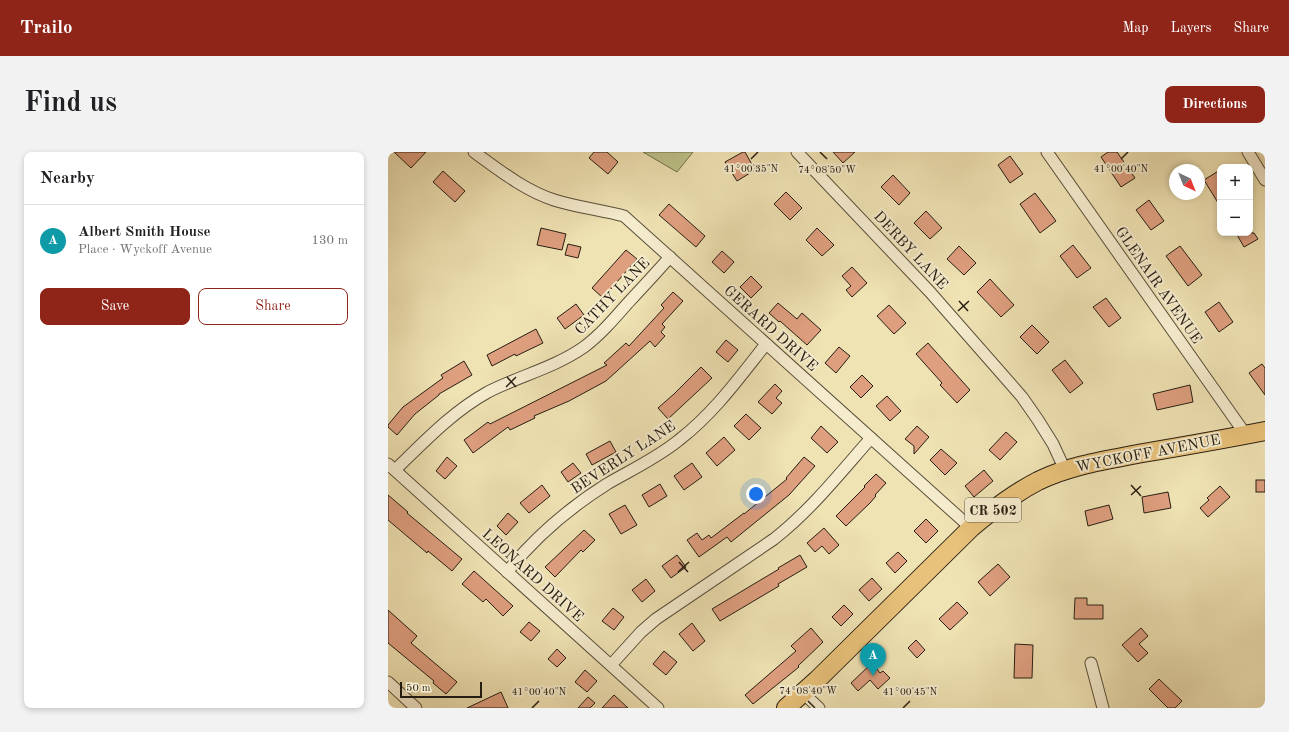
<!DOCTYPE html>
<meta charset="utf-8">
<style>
body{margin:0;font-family:"Old Standard TT",serif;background:#f2f2f2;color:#202124}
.controls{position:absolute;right:12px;top:12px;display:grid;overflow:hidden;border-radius:8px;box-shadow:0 2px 6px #0003}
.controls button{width:36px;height:36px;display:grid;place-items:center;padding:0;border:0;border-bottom:1px solid #e0e0e0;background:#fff;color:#202124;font:20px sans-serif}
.compass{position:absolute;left:781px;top:12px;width:36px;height:36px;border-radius:50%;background:#fff;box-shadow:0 2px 6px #0003;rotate:137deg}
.scale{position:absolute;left:12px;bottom:10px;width:82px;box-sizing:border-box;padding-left:4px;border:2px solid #271e12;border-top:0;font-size:11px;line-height:14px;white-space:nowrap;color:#271e12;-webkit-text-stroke:3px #f5ecce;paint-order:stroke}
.you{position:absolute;left:368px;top:342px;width:14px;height:14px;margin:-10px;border:3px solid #fff;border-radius:50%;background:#1a73e8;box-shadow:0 0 0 6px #1a73e833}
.badge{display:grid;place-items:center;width:26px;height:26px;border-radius:50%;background:#8f2418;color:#fff;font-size:13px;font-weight:700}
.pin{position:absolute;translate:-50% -33px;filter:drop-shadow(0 1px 2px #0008)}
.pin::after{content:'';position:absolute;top:21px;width:14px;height:12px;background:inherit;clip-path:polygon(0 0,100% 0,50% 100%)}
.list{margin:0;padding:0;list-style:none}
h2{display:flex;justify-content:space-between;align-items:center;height:52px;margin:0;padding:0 16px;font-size:17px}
h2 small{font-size:13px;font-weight:400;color:#757577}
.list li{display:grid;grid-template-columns:26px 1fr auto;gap:12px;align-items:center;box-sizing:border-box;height:72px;padding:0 16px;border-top:1px solid #e0e0e0}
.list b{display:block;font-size:15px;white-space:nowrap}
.list p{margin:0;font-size:13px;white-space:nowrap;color:#757577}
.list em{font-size:13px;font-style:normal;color:#757577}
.actions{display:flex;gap:8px;padding:12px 16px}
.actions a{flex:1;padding:9px 0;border:1px solid #8f2418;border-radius:8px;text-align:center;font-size:14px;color:#8f2418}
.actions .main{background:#8f2418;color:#fff}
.map{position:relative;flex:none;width:877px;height:556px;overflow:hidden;border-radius:8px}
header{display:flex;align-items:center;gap:24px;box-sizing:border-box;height:56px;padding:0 20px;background:#8f2418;color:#fff}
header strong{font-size:19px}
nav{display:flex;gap:22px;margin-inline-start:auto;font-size:14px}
.intro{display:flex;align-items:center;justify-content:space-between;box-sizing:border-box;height:96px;padding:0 24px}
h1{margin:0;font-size:28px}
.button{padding:10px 18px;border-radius:8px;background:#8f2418;color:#fff;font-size:14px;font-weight:700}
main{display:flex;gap:24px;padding:0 24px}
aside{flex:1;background:#fff;border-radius:8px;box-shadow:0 2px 6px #0003}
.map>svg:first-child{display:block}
</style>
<header>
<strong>Trailo</strong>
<nav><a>Map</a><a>Layers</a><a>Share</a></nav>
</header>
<div class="intro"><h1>Find us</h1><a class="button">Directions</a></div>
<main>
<aside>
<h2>Nearby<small></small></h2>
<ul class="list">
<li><span class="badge" style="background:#0f9aa8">A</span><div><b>Albert Smith House</b><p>Place · Wyckoff Avenue</p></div><em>130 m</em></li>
</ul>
<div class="actions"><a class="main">Save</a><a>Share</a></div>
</aside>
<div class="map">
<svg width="877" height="556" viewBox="0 0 877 556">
<rect width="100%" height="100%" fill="#efe2b3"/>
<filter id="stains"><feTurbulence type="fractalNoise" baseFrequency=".005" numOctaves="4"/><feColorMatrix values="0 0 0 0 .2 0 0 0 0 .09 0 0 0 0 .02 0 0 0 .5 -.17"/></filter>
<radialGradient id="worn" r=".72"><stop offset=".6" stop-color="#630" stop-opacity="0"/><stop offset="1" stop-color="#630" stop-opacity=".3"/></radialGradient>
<path fill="#bec289" stroke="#72704e" d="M255 0H305L289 20Z"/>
<g fill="#de9f7f" stroke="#271e12">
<path d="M6 0H38L23 16Z"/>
<path d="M206 0H219L230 10 220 22 201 6Z"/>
<path d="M355 0H357L367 18 349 29 337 10Z"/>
<path d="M445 0H467L455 11Z"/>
<path d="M720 0H729L747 26 733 35 713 5Z"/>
<path d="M622 4 635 22 622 31 610 13Z"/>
<path d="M832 18V54L816 28Z"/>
<path d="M55 19 77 39 67 50 45 30Z"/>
<path d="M505 23 522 41 511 53 493 35Z"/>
<path d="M398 40 414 56 402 68 386 52Z"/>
<path d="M647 41 668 69 652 81 632 52Z"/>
<path d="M761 48 776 69 763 78 748 58Z"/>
<path d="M281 52 317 84 308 95 271 63Z"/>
<path d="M538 59 554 76 542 87 526 71Z"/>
<path d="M153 76 178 82 174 98 149 93Z"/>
<path d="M429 76 446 93 434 104 418 88Z"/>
<path d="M848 81H866L870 87 856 95Z"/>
<path d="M180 92 193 95 190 106 177 103Z"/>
<path d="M685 93 703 116 689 126 672 104Z"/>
<path d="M571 94 588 111 576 123 559 107Z"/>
<path d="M792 94 814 123 800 134 778 104Z"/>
<path d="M238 98 249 107 215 146 204 136Z"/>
<path d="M334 99 346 110 336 121 324 110Z"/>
<path d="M464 115 479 131 464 145 458 138 463 134 454 124Z"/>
<path d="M363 124 374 135 363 146 352 135Z"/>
<path d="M602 127 626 153 613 165 589 140Z"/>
<path d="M285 140 295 149 274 172 277 175 273 180 277 184 267 195 262 189 218 229 181 249 146 264 147 266 122 278 120 275 85 301 76 288 100 270 102 272 219 213 216 211 238 191 241 194 276 156 273 153Z"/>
<path d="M718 146 733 166 721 175 705 155Z"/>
<path d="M831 150 845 170 831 180 817 160Z"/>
<path d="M390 151 409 167 414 161 433 178 419 193 392 169 391 170 381 161Z"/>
<path d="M188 152 196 163 177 177 169 166Z"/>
<path d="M501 153 518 171 506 182 489 164Z"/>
<path d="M644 173 661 190 649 202 632 185Z"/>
<path d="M148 177 155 191 128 204 127 202 104 214 99 203Z"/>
<path d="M338 188 350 198 340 210 328 200Z"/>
<path d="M540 191 582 238 569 251 552 233 554 231 528 202Z"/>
<path d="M451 195 462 204 448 221 437 211Z"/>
<path d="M677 208 695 231 682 241 664 218Z"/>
<path d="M76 209 84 223 51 242V243L27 262 9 283 0 275V273L15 255 55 226 53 223Z"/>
<path d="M874 212 877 216V243L861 221Z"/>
<path d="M313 215 324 226 280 267 270 256 286 242Z"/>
<path d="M474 223 485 234 473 246 462 235Z"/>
<path d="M387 232 394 239 388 246 394 251 384 262 370 250Z"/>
<path d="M802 233 805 250 769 258 765 242Z"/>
<path d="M499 244 513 259 502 269 488 254Z"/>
<path d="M358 262 373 276 361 288 346 274Z"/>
<path d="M433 274 450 290 439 301 423 286Z"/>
<path d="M529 274 541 285 526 302V294L517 287Z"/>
<path d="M618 280 629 290 612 308 601 298Z"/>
<path d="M336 285 347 298 329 314 318 301Z"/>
<path d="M222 289 228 300 204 313 198 302Z"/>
<path d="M553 297 569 311 557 323 542 308Z"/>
<path d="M59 305 69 314 57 327 48 319Z"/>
<path d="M416 305 427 314 401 343 343 390 339 385 311 405 299 388 309 381 314 388 321 383 323 386 356 361V362L399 327 398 326Z"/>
<path d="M185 311 193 321 180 330 173 320Z"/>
<path d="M304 311 314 325 296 338 286 324Z"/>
<path d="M596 318 605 329 586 345 577 334Z"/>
<path d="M488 322 498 331 487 343 488 344 482 351 458 374 448 364 477 335 476 334Z"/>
<rect x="868" y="328" width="9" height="12"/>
<path d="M272 332 279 344 261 355 254 343Z"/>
<path d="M154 333 162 344 141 361 132 351Z"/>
<path d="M832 334 842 345 820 365 812 356 821 348 819 346Z"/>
<path d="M780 340 783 356 756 361 754 345Z"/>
<path d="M0 343 20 360 19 361 74 407 64 419 40 399 39 401 0 368Z"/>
<path d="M237 353 249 373 233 382 221 362Z"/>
<path d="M721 353 725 367 700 374 697 359Z"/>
<path d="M120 361 130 370 118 383 109 374Z"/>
<path d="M538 367 550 379 538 391 526 379Z"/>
<path d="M436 376 451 393 441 402 434 394 427 400 419 391Z"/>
<path d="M196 378 207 388 195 400 193 398 167 425 157 415Z"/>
<path d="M510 400 519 409 507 421 498 411Z"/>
<path d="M289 403 298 415 283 426 274 414Z"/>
<path d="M412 403 419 415 390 432 391 434 332 469 324 457 391 417 390 416Z"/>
<path d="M610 412 622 425 602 444 590 430Z"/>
<path d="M86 419 125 454 115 464 98 447 95 450 74 432Z"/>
<path d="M484 426 494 437 481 449 471 438Z"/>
<path d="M258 427 267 439 254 450 244 438Z"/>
<path d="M687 446H699V453H715V467H686Z"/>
<path d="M569 450 580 461 562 478 551 467Z"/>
<path d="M456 453 465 462 453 474 444 465Z"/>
<path d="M225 456 236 465 226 478 214 469Z"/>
<path d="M0 458 29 484 23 491 69 530 58 542 45 531 46 529 0 491Z"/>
<path d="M141 470 152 479 143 489 132 480Z"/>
<path d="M304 471 317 489 305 499 291 482Z"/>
<path d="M423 476 435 490 410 514 411 515 365 552 357 543 408 499 403 494Z"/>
<path d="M753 476 760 484 751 492 760 501 750 510 734 493Z"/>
<path d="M528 488 537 498 529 506 520 496Z"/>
<path d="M627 492 645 493 644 526H626Z"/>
<path d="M169 497 178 506 169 515 160 507Z"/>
<path d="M276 499 289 510 278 523 265 512Z"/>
<path d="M484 511 492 521 495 519 502 526 490 537 482 528 470 539 463 531Z"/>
<path d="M197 518 209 529 199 540 187 530Z"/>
<path d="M771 527 794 549 787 556H780L761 537Z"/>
<path d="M113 540 120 556H79Z"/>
<path d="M226 543 240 556H214Z"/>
<path d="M200 545 207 551 202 556H190Z"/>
</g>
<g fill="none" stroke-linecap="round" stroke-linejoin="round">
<g stroke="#594f3a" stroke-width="13">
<g id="minor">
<path d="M86 0C111 18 136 38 166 48 188 55 213 58 236 64L583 376"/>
<path d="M409 0 542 140 634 245 650 268 665 292 677 318"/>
<path d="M659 0 858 283"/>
<path d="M860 0 877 28"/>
<path d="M0 312 270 556"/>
<path d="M7 318C36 290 64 260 100 240 131 224 166 216 196 195 212 183 225 168 239 152 253 137 268 121 282 105"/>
<path d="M119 420C147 385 181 356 219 332 243 318 269 306 291 288 326 261 351 226 378 192"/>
<path d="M703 511 715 556"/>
<path d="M223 513 253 480 268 467 386 387C423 358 452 321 483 286"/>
<path d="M0 530 28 556"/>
<path d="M415 541 431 556"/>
</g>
</g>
<g stroke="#271e12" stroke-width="20">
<path id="primary" d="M398 556 429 528 583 376C604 358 625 342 650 329 683 313 719 308 755 301 796 294 836 287 877 279"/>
</g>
<use href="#minor" stroke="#f5ecce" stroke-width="11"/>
<use href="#primary" stroke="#e8c17a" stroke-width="18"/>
</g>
<path fill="none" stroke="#271e12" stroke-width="1.5" d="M432 0 439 7M363 7 370 0M733 7 740 0M571 149 580 159M570 159 581 149M119 225 128 235M118 235 128 225M743 333 753 344M743 343 753 334M291 410 300 420M290 420 301 410M420 549 427 556M144 556 151 549M515 556 522 549"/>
<g text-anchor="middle" stroke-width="4" stroke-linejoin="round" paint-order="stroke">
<rect fill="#f5ecce" stroke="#655c4a" stroke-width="1" x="577" y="346" width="56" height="24" rx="3"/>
<g font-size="14" font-weight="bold" fill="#271e12">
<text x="605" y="363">CR 502</text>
</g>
<g font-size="15" fill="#271e12" stroke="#f5ecce">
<text transform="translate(523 98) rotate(47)" y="5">DERBY LANE</text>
<text transform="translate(771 133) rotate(55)" y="5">GLENAIR AVENUE</text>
<text transform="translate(224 144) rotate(-46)" y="5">CATHY LANE</text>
<text transform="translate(383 176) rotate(42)" y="5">GERARD DRIVE</text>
<text transform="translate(760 301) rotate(-11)" y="5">WYCKOFF AVENUE</text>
<text transform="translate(235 305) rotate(-33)" y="5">BEVERLY LANE</text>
<text transform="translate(145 423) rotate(42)" y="5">LEONARD DRIVE</text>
</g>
</g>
<g font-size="10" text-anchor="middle" fill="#271e12" stroke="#f5ecce" stroke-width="4" stroke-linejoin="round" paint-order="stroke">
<text x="363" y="20">41°00'35"N</text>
<text x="733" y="20">41°00'40"N</text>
<text x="439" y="21">74°08'50"W</text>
<text x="420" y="542">74°08'40"W</text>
<text x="151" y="543">41°00'40"N</text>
<text x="522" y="543">41°00'45"N</text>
</g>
<rect width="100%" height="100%" filter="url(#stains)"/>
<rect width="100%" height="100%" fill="url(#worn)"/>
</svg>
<div class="controls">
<button>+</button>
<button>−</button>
</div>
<svg class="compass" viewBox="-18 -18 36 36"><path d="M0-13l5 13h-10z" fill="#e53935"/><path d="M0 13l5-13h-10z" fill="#757577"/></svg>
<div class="scale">50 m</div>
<div class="you"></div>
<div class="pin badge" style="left:485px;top:524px;background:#0f9aa8">A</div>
</div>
</main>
